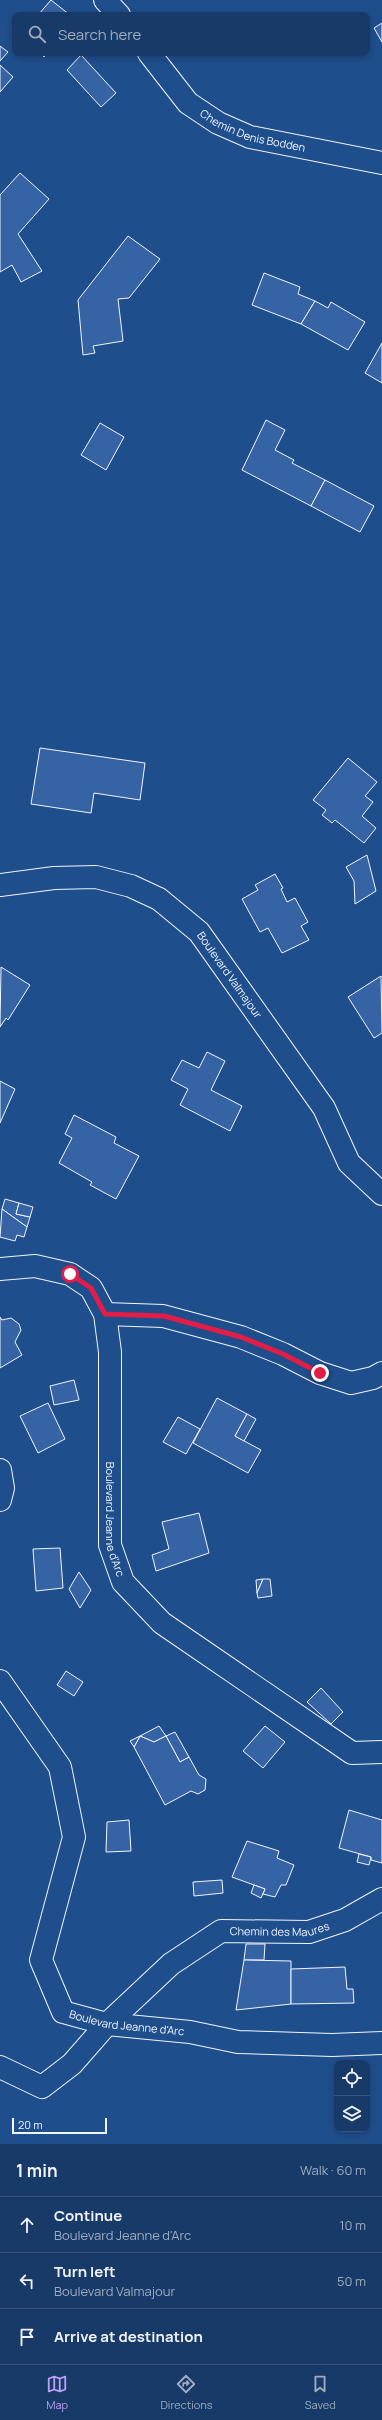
<!DOCTYPE html>
<meta charset="utf-8">
<style>
body{margin:0;font-family:Manrope,sans-serif;background:#244571;color:#f1f3f6}
.controls{position:absolute;right:12px;bottom:12px;display:grid;overflow:hidden;border-radius:8px;box-shadow:0 2px 6px #0003}
.controls button{width:36px;height:36px;display:grid;place-items:center;padding:0;border:0;border-bottom:1px solid #36547d;background:#173a69;color:#f1f3f6;font:20px sans-serif}
.scale{position:absolute;left:12px;bottom:10px;width:95px;box-sizing:border-box;padding-left:4px;border:2px solid #f2f6ff;border-top:0;font-size:11px;line-height:14px;white-space:nowrap;color:#f2f6ff;-webkit-text-stroke:3px #1f4e8c;paint-order:stroke}
.stop{position:absolute;width:12px;height:12px;margin:-9px;border:3px solid #e11d48;border-radius:50%;background:#fff}
.stop.end{background:#e11d48;border-color:#fff;box-shadow:0 1px 4px #0008}
.list{margin:0;padding:0;list-style:none}
h2{display:flex;justify-content:space-between;align-items:center;height:52px;margin:0;padding:0 16px;font-size:17px}
h2 small{font-size:13px;font-weight:400;color:#9eadc0}
.list li{display:grid;grid-template-columns:26px 1fr auto;gap:12px;align-items:center;box-sizing:border-box;height:56px;padding:0 16px;border-top:1px solid #36547d}
.list b{display:block;font-size:15px;white-space:nowrap}
.list p{margin:0;font-size:13px;white-space:nowrap;color:#9eadc0}
.list em{font-size:13px;font-style:normal;color:#9eadc0}
.icon{flex:none;width:22px;height:22px;fill:none;stroke:currentColor;stroke-width:2;stroke-linecap:round;stroke-linejoin:round}
.map{position:relative;flex:none;width:382px;height:2144px;overflow:hidden}
.search{position:absolute;background:#173a69;box-shadow:0 2px 6px #0003;left:12px;right:12px;top:12px;height:44px;display:flex;align-items:center;gap:10px;box-sizing:border-box;padding:0 14px;border-radius:8px;color:#9eadc0;font-size:15px}
.sheet{height:220px;background:#173a69}
nav{display:flex;justify-content:space-around;align-items:center;box-sizing:border-box;height:56px;border-top:1px solid #36547d;background:#173a69;font-size:11px;color:#9eadc0}
nav a{display:grid;justify-items:center;gap:2px}
nav .on{color:#bca0f2}
.map>svg:first-child{display:block}
</style>
<div class="map">
<svg width="382" height="2144" viewBox="0 0 382 2144">
<rect width="100%" height="100%" fill="#1f4e8c"/>
<g fill="#3563a3" stroke="#f2f6ff">
<path d="M51 0 70 15H38Z"/>
<path d="M382 23V42L374 28Z"/>
<path d="M0 46 8 52 0 61Z"/>
<path d="M40 53H47L44 57Z"/>
<path d="M81 55 116 93 101 107 67 70Z"/>
<path d="M0 65 13 77 0 92Z"/>
<path d="M20 173 49 199 18 234 42 271 21 282 12 265 0 272V195Z"/>
<path d="M128 236 160 259 129 298 118 299 123 341 93 346 95 353 83 355 78 300Z"/>
<path d="M264 273 300 287 298 294 315 301 301 324 252 305Z"/>
<path d="M315 301 328 308 331 302 365 322 348 350 301 324Z"/>
<path d="M382 343V383L365 373Z"/>
<path d="M266 420 285 430 275 450 294 460 292 463 325 480 311 506 242 470Z"/>
<path d="M100 423 124 437 106 470 81 455Z"/>
<path d="M325 480 374 506 360 532 311 506Z"/>
<path d="M40 748 145 763 140 800 94 793 91 813 31 804Z"/>
<path d="M348 758 377 782 365 796 373 802 362 816 376 828 364 843 335 820 332 823 322 815 326 810 313 800Z"/>
<path d="M367 855 376 891 355 904 354 881 346 867Z"/>
<path d="M275 874 283 888 281 889 287 902 295 898 308 922 301 926 309 940 282 953 268 928 260 932 242 899 258 890 255 885Z"/>
<path d="M1 967 30 985 8 1020 6 1018 0 1027Z"/>
<path d="M381 976 382 1033 374 1038 348 997Z"/>
<path d="M207 1052 225 1061 211 1090 242 1106 230 1131 180 1105 188 1089 171 1080 182 1060 199 1068Z"/>
<path d="M0 1081 15 1089 0 1123Z"/>
<path d="M74 1115 116 1137 114 1143 139 1156 116 1199 90 1185 92 1182 59 1163 72 1138 65 1134Z"/>
<path d="M5 1199 19 1203 16 1214 30 1217 27 1227 2 1209Z"/>
<path d="M19 1203 33 1207 30 1217 16 1214Z"/>
<path d="M2 1209 27 1227 24 1237 17 1235 15 1241 0 1237Z"/>
<path d="M0 1317 2 1320 11 1318 19 1324 21 1330 15 1342 22 1355 0 1368Z"/>
<path d="M74 1380 79 1400 54 1405 50 1386Z"/>
<path d="M217 1398 247 1414 235 1436 261 1450 248 1473 193 1443Z"/>
<path d="M48 1403 65 1439 38 1453 20 1416Z"/>
<path d="M247 1414 256 1419 244 1441 235 1436Z"/>
<path d="M178 1417 200 1429 186 1454 163 1442Z"/>
<path d="M199 1513 209 1553 156 1571 152 1555 169 1549 162 1522Z"/>
<path d="M60 1548 63 1588 36 1591 33 1549Z"/>
<path d="M79 1572 91 1590 80 1608 69 1589Z"/>
<path d="M263 1579 257 1593 256 1580Z"/>
<path d="M263 1579H270L272 1596 258 1598 257 1593Z"/>
<path d="M66 1671 83 1682 74 1696 57 1685Z"/>
<path d="M321 1688 343 1712 331 1724 307 1702Z"/>
<path d="M159 1726 166 1736 154 1742 140 1736Z"/>
<path d="M265 1726 285 1742 263 1768 243 1751Z"/>
<path d="M175 1732 189 1757 180 1762 166 1736Z"/>
<path d="M140 1736 154 1742 166 1736 180 1762 189 1757 199 1775 206 1779 205 1790 198 1794 191 1791 165 1805 134 1747Z"/>
<path d="M140 1736 134 1747 130 1741Z"/>
<path d="M349 1810 382 1820V1863L371 1860V1857L339 1848Z"/>
<path d="M129 1820 131 1851 106 1852 107 1822Z"/>
<path d="M247 1841 279 1851 277 1858 294 1865 286 1885H281L275 1897 263 1894 265 1889 232 1877Z"/>
<path d="M359 1854 371 1857 369 1865 357 1862Z"/>
<path d="M222 1880 223 1893 194 1896 193 1882Z"/>
<path d="M254 1885 265 1889 261 1898 251 1893Z"/>
<path d="M246 1944H265L264 1960H244Z"/>
<path d="M244 1960 291 1961V2004L236 2010Z"/>
<path d="M345 1967 347 1989H353L354 2003 291 2004V1969Z"/>
</g>
<g fill="none" stroke-linecap="round" stroke-linejoin="round">
<g stroke="#f2f6ff" stroke-width="24">
<g id="minor">
<path d="M105 0 119 15"/>
<path id="s1" d="M149 53 188 103 218 123 250 137 382 163"/>
<path id="s2" d="M0 885 54 878 96 877 131 886 159 899 199 932 324 1108 349 1163 382 1194"/>
<path id="s3" d="M0 1269 35 1266 70 1274 91 1288 105 1314 110 1352V1545L123 1582 162 1623 352 1753 382 1752"/>
<path d="M105 1314 163 1316 241 1337 283 1354 320 1373 351 1383 373 1378 382 1373"/>
<path d="M0 1470 3 1488 0 1500"/>
<path id="s4" d="M0 1681 60 1767 74 1837 41 1960 63 2012 107 2024 190 2032 238 2042 332 2045 382 2043"/>
<path id="s5" d="M0 2067 42 2087 72 2064 107 2024 171 1964 221 1931 309 1932 345 1920 382 1899"/>
</g>
</g>
<use href="#minor" stroke="#1f4e8c" stroke-width="22"/>
</g>
<g fill="none" stroke-linecap="round" stroke-linejoin="round">
<path stroke="#e11d48" stroke-width="5" d="M70 1274 91 1288 105 1314 164 1316 241 1337 283 1354 320 1373"/>
</g>
<g text-anchor="middle" stroke-width="3" stroke-linejoin="round" paint-order="stroke">
<g font-size="11" fill="#f2f6ff" stroke="#1f4e8c">
<text dy="4" stroke="none"><textPath href="#s1" startOffset="135">Chemin Denis Bodden</textPath></text>
<text dy="4" stroke="none"><textPath href="#s2" startOffset="268">Boulevard Valmajour</textPath></text>
<text dy="4" stroke="none"><textPath href="#s3" startOffset="332">Boulevard Jeanne d'Arc</textPath></text>
<text dy="4" stroke="none"><textPath href="#s5" startOffset="344">Chemin des Maures</textPath></text>
<text dy="4" stroke="none"><textPath href="#s4" startOffset="425">Boulevard Jeanne d'Arc</textPath></text>
</g>
</g>
</svg>
<div class="controls">
<button><svg class="icon" aria-label="locate" viewBox="0 0 24 24"><circle cx="12" cy="12" r="6"/><path d="M12 2v4M12 18v4M2 12h4M18 12h4"/></svg></button>
<button><svg class="icon" aria-label="layers" viewBox="0 0 24 24"><path d="M12 4l9 5-9 5-9-5zM3 14l9 5 9-5"/></svg></button>
</div>
<div class="scale">20 m</div>
<div class="stop" style="left:70px;top:1274px"></div>
<div class="stop end" style="left:320px;top:1373px"></div>
<div class="search"><svg class="icon" aria-label="search" viewBox="0 0 24 24"><circle cx="10" cy="10" r="6"/><path d="M15 15l6 6"/></svg>Search here</div>
</div>
<section class="sheet">
<h2>1 min<small>Walk · 60 m</small></h2>
<ul class="list">
<li><svg class="icon" aria-label="ahead" viewBox="0 0 24 24"><path d="M12 20V5M6 11l6-6 6 6"/></svg><div><b>Continue</b><p>Boulevard Jeanne d'Arc</p></div><em>10 m</em></li>
<li><svg class="icon" aria-label="left" viewBox="0 0 24 24"><path d="M17 20v-9H6M10 6l-5 5 5 5"/></svg><div><b>Turn left</b><p>Boulevard Valmajour</p></div><em>50 m</em></li>
<li><svg class="icon" aria-label="arrive" viewBox="0 0 24 24"><path d="M6 21V4h12l-3 4 3 4H6"/></svg><div><b>Arrive at destination</b></div></li>
</ul>
</section>
<nav>
<a class="on"><svg class="icon" aria-label="map" viewBox="0 0 24 24"><path d="M3 6l6-2 6 2 6-2v14l-6 2-6-2-6 2zM9 4v14M15 6v14"/></svg>Map</a>
<a><svg class="icon" aria-label="directions" viewBox="0 0 24 24"><path d="M12 3l9 9-9 9-9-9zM9 14v-3h6M13 9l2 2-2 2"/></svg>Directions</a>
<a><svg class="icon" aria-label="saved" viewBox="0 0 24 24"><path d="M7 4h10v16l-5-4-5 4z"/></svg>Saved</a>
</nav>
